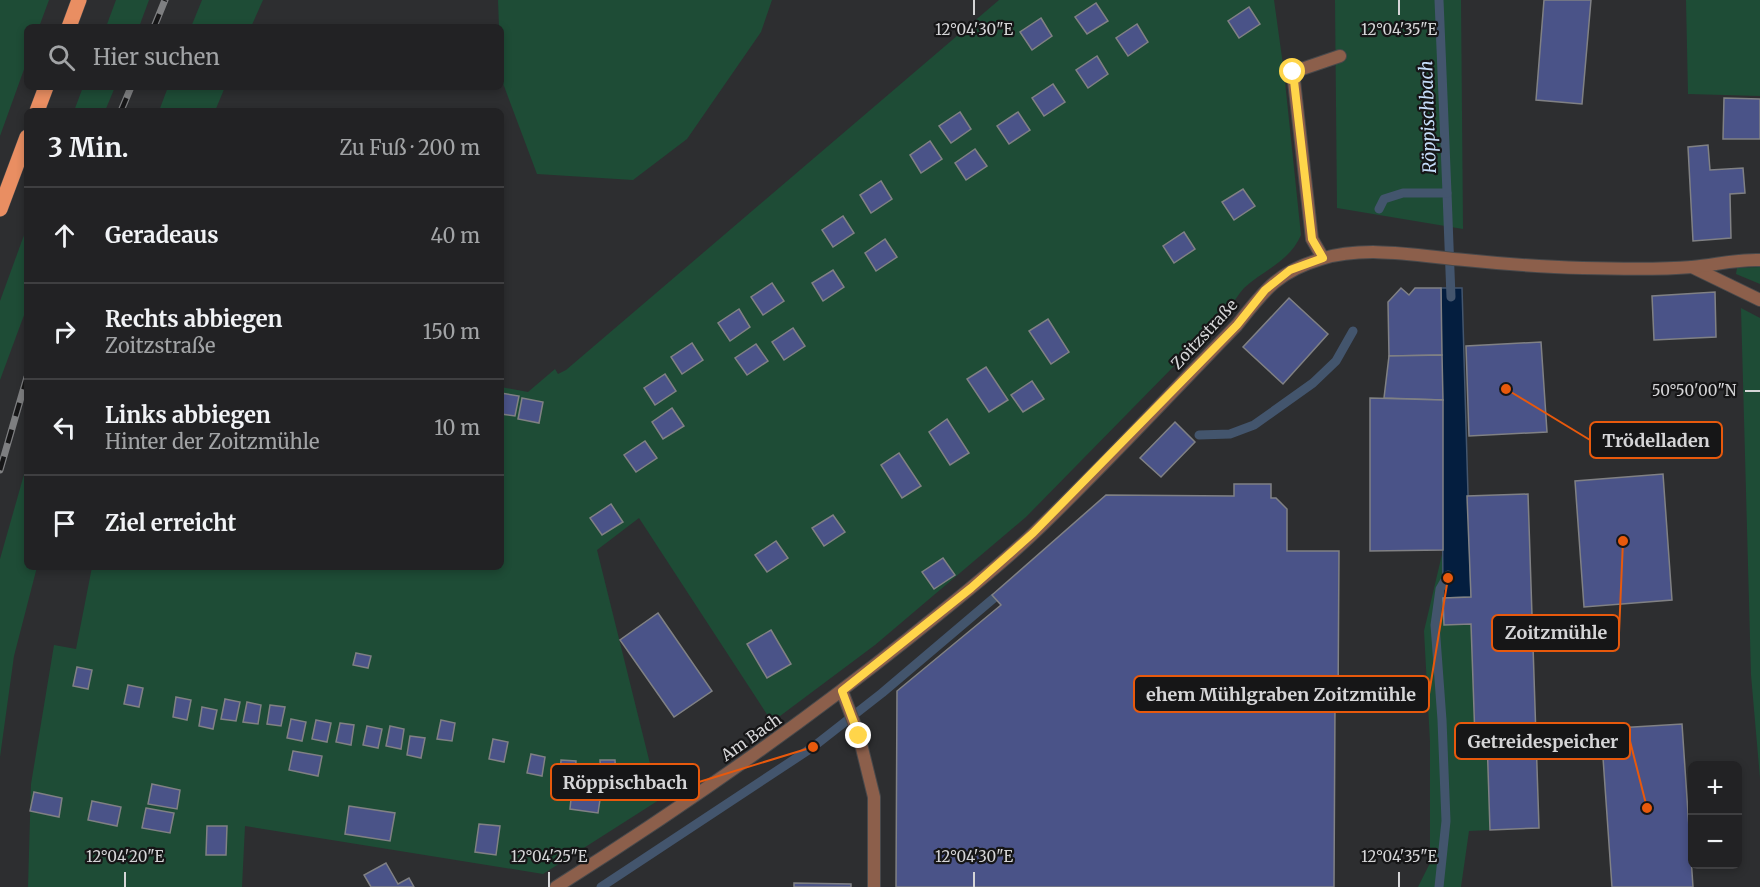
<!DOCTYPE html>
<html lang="de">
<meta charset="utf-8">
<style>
body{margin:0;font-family:Merriweather,serif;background:#2e2f31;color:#f1f3f6}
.controls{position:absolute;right:18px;bottom:18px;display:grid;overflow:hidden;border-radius:9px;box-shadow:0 3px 9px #0003}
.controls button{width:54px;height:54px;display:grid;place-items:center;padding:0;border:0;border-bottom:2px solid #3f3f41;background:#222224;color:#f1f3f6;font:30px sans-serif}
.stop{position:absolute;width:18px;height:18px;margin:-14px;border:4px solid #ffd54a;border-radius:50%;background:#fff}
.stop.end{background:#ffd54a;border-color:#fff;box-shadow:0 2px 6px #0008}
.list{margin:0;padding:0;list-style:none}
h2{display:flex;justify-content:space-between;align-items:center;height:78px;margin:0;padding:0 24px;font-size:26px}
h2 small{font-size:20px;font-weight:400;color:#a2a4a6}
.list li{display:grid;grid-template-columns:39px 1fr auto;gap:18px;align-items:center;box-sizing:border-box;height:96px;padding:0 24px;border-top:2px solid #3f3f41}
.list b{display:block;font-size:22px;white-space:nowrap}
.list p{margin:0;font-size:20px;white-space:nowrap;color:#a2a4a6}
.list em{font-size:20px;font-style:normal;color:#a2a4a6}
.icon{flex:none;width:33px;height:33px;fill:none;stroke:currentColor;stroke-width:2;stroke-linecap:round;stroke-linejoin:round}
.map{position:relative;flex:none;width:1760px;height:887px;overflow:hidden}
.search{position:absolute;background:#222224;box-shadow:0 3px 9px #0003;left:24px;top:24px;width:480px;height:66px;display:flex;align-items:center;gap:15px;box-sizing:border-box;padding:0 21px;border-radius:9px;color:#a2a4a6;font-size:22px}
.panel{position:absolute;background:#222224;box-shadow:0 3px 9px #0003;left:24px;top:108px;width:480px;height:462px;border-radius:9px}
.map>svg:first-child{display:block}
</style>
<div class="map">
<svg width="1760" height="887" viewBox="0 0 1760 887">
<rect width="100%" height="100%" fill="#2d2e30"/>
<g fill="#1e4c36">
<path d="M0 0H49L39 27H27V61L0 136Z"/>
<path d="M116 0H149L139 27H106Z"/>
<path d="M202 0H263L251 27H191Z"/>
<path d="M498 0H772L761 32 687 139 633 180 537 174 501 78V27H499Z"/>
<path d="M999 0H1274L1284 72 1301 235C1290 261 1264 270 1244 288 1238 295 1232 304 1227 312L1026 517 875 645 772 722 639 518 597 550 659 800 543 874 245 826 242 887H28L31 784 54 645 76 649 92 567H501V387L528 392 555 369 558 374 566 370Z"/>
<path d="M1335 0H1461L1463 229 1337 208Z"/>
<path d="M1686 0H1760V96L1688 94Z"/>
<path d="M83 87H115L105 111H74Z"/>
<path d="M168 87H225L215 111H159Z"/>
<path d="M27 227V307L0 380V301Z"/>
<path d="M1760 267V284L1736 274 1737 268Z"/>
<path d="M1741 308 1760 318V778L1751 675Z"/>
<path d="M27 464V567H37L14 656 0 757V559Z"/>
<path d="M1443 550 1444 624H1471L1475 739 1487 738 1490 830 1469 831 1461 887H1418L1430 863V742L1424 631Z"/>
</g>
<path fill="#041e3f" stroke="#43556d" stroke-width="1.5" d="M1441 288H1462L1471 597 1443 598Z"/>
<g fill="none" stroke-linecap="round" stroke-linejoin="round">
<g stroke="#43556d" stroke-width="9">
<path d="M1447 193 1451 297"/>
<path d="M1379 209 1384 199 1403 193H1447L1439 0"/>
<path d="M1199 435 1230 434 1254 425 1313 383 1336 361 1353 331"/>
<path d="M601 887 813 747 882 693 994 598"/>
<path d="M1439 887 1446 821 1442 720 1435 625 1440 589 1448 575"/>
</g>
</g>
<g fill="#4a5388" stroke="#808184" stroke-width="1.5">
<path d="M1544 0H1591L1582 104 1536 100Z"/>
<path d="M1096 3 1108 21 1087 34 1075 17Z"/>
<path d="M1249 7 1260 24 1239 38 1228 21Z"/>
<path d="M1041 18 1052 36 1032 50 1020 32Z"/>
<path d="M1137 24 1148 42 1128 56 1116 38Z"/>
<path d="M1097 56 1108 74 1088 88 1076 70Z"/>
<path d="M1053 84 1065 102 1044 116 1032 98Z"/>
<path d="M1724 98 1760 99V139H1723Z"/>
<path d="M960 112 971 129 951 143 939 126Z"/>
<path d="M1018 112 1030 130 1009 144 997 126Z"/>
<path d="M930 141 942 159 921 173 910 155Z"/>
<path d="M1708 145 1710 170 1743 168 1745 193 1730 194 1731 238 1693 241 1688 147Z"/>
<path d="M975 149 987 166 966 180 955 163Z"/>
<path d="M881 181 892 199 871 213 860 195Z"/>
<path d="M1243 189 1255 206 1234 220 1222 202Z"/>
<path d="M843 216 854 233 833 247 822 230Z"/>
<path d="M1184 232 1195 249 1174 263 1163 246Z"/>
<path d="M885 239 897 257 876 271 865 253Z"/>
<path d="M833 270 844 287 823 301 812 283Z"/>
<path d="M772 283 784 301 763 315 751 297Z"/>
<path d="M1401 288 1409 295 1415 288H1441L1442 355 1389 356 1388 302Z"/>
<path d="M1715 292 1716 337 1654 340 1652 296Z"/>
<path d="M1289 298 1328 334 1283 384 1243 347Z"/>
<path d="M739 309 750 327 730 341 718 323Z"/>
<path d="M1048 319 1069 352 1051 364 1029 331Z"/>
<path d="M793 328 805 346 784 360 772 342Z"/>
<path d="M1541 342 1547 432 1469 436 1466 346Z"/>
<path d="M692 343 703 360 682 374 671 357Z"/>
<path d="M756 344 768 361 747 375 735 358Z"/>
<path d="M1442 355 1443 400 1384 398 1389 356Z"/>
<path d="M986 367 1008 400 989 412 967 379Z"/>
<path d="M665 374 676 391 655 405 644 388Z"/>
<path d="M1032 381 1044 399 1023 412 1011 395Z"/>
<path d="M501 393 519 396 515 416 501 414Z"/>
<path d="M522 398 543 402 539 423 518 419Z"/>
<path d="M1370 398 1443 400V550L1370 551Z"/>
<path d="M672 408 684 426 663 439 652 422Z"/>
<path d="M947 419 969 453 950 465 929 432Z"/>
<path d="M1175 422 1195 442 1161 477 1140 458Z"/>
<path d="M645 441 657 458 636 472 624 455Z"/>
<path d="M899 453 921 486 902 498 881 465Z"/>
<path d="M1663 474 1672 600 1584 607 1575 481Z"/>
<path d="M1234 484H1271V498H1276L1287 509V551H1339L1338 706H1335L1334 887H896L897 691 1001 605 992 595 1106 495 1234 496Z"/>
<path d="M1528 494 1539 828 1490 830 1487 738 1475 739 1471 624 1444 625 1443 598 1471 597 1467 496Z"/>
<path d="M611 504 623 522 602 535 590 518Z"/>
<path d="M833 515 845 532 824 546 812 528Z"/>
<path d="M776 541 788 558 767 572 755 555Z"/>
<path d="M943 558 955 575 934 589 922 572Z"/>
<path d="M658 613 712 691 674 717 620 640Z"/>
<path d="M771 630 791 664 767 678 747 644Z"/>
<path d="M356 653 371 656 368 668 353 665Z"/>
<path d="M77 667 92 670 88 689 73 686Z"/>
<path d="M128 685 143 688 139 707 124 704Z"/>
<path d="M176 697 191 700 187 720 173 717Z"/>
<path d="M225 699 240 702 236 721 221 719Z"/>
<path d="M247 702 261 705 258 724 243 722Z"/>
<path d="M270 705 285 707 281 726 267 724Z"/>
<path d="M202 707 217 710 213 729 199 726Z"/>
<path d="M291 719 306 722 302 741 287 738Z"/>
<path d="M316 720 331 723 327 742 312 739Z"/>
<path d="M441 720 455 723 452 741 437 739Z"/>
<path d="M340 723 354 725 351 745 336 742Z"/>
<path d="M1682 724 1693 887H1612L1601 729Z"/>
<path d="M367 726 382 729 378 748 363 745Z"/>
<path d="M390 726 404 729 401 749 386 746Z"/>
<path d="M410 736 425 738 421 758 407 755Z"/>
<path d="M493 739 508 742 504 762 489 759Z"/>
<path d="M293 751 322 756 318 776 289 770Z"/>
<path d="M531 754 545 757 542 776 527 773Z"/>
<path d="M561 760 576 761 575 780H560Z"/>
<path d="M600 760H615L616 780H601Z"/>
<path d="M152 784 180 790 177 809 148 804Z"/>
<path d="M572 789 601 793 598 813 570 809Z"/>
<path d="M34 792 62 798 59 817 30 811Z"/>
<path d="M92 801 121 807 117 826 88 820Z"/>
<path d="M349 806 395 813 390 841 345 834Z"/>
<path d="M146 808 174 813 170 833 142 828Z"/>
<path d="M479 824 500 826 496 855 475 852Z"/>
<path d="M207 826H227L226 855H206Z"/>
<path d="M386 863 398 884 409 878 414 887H371L364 875Z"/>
<path d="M794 883 851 884V887H794Z"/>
</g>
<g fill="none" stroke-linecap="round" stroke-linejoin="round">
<g stroke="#48494b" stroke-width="14">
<g id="lane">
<path d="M1323 258 1312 239 1293 72 1340 56"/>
<path d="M842 691 859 736 874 797V887"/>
</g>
</g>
<g stroke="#48494b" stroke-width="14">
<g id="street">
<path d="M1692 267 1760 300"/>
<path d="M556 887C678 810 796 728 909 638 951 604 995 570 1034 533 1104 466 1170 394 1237 325 1264 291 1277 272 1321 259 1366 245 1419 256 1465 260 1504 264 1544 267 1583 268 1619 269 1657 270 1692 267 1715 265 1737 259 1760 260"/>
</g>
</g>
<g stroke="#48494b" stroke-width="16">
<g id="primary">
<path d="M69 27 79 0"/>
<path d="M37 111 46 87"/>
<path d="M0 209 27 137"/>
</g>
</g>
<use href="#lane" stroke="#8c5f4b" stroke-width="12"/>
<use href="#street" stroke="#8c5f4b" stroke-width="12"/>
<use href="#primary" stroke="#e98e62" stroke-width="15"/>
<g stroke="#7e7f81" stroke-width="7">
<g id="rail">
<path d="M154 27 165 0"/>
<path d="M121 111 131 87"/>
<path d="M0 470 27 377"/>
</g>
</g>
<use href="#rail" stroke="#161617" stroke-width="4.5" stroke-dasharray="14" stroke-linecap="butt"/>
</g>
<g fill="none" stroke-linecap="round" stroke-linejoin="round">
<path stroke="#ffd54a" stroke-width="8" d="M859 736 842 691 971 588 1033 533 1237 325 1265 290 1290 270 1323 258 1312 239 1293 72"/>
</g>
<path fill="none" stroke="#d5d5d7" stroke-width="2" d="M974 0V15M1399 0V15M1745 391H1760M125 872V887M549 872V887M974 872V887M1399 872V887"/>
<g text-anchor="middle" stroke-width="4.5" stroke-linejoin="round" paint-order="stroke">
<g font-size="16" fill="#d5d5d7" stroke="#161617">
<text transform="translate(1204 334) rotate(-47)" y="6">Zoitzstraße</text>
<text transform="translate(751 737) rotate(-35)" y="6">Am Bach</text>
</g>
<g font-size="18" font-style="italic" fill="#c6ddfa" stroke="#161617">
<text transform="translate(1428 117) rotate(-92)" y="6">Röppischbach</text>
</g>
</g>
<g font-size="15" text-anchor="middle" fill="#d5d5d7" stroke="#161617" stroke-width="4.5" stroke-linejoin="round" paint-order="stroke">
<text x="974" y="35">12°04'30"E</text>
<text x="1399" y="35">12°04'35"E</text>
<text x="1694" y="396">50°50'00"N</text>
<text x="125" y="862">12°04'20"E</text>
<text x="549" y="862">12°04'25"E</text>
<text x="974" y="862">12°04'30"E</text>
<text x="1399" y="862">12°04'35"E</text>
</g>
<path fill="none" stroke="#e8590c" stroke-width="2" d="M1506 389L1590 440M1623 541L1619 633M1448 578L1429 694M1647 808L1630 741M813 747L699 782"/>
<g fill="#e8590c" stroke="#161617" stroke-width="2">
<circle cx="1506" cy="389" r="6"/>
<circle cx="1623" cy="541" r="6"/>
<circle cx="1448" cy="578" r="6"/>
<circle cx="1647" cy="808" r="6"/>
<circle cx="813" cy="747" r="6"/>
</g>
<g fill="#161617" stroke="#e8590c" stroke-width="2">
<rect x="1590" y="422" width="132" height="36" rx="6"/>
<rect x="1492" y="615" width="127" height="36" rx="6"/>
<rect x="1134" y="676" width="295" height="36" rx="6"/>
<rect x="1455" y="723" width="175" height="36" rx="6"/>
<rect x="551" y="764" width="148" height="36" rx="6"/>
</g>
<g font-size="18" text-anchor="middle" font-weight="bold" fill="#d5d5d7">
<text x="1656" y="447">Trödelladen</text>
<text x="1556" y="639">Zoitzmühle</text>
<text x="1281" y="701">ehem Mühlgraben Zoitzmühle</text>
<text x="1543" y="748">Getreidespeicher</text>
<text x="625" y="789">Röppischbach</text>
</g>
</svg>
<div class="controls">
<button>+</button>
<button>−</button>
</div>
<div class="stop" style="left:1293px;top:72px"></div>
<div class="stop end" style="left:859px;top:736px"></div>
<div class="search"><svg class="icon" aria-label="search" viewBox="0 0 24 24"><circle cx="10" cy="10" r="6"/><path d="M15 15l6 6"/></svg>Hier suchen</div>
<section class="panel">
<h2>3 Min.<small>Zu Fuß · 200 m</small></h2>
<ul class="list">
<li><svg class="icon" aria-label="ahead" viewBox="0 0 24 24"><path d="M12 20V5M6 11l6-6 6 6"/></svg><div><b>Geradeaus</b></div><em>40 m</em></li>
<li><svg class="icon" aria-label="right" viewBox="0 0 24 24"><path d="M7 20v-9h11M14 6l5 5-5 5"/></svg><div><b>Rechts abbiegen</b><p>Zoitzstraße</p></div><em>150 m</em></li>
<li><svg class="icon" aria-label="left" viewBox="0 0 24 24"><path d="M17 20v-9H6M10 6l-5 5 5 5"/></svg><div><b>Links abbiegen</b><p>Hinter der Zoitzmühle</p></div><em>10 m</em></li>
<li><svg class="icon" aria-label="arrive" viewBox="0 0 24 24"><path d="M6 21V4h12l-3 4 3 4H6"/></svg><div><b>Ziel erreicht</b></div></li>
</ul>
</section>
</div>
